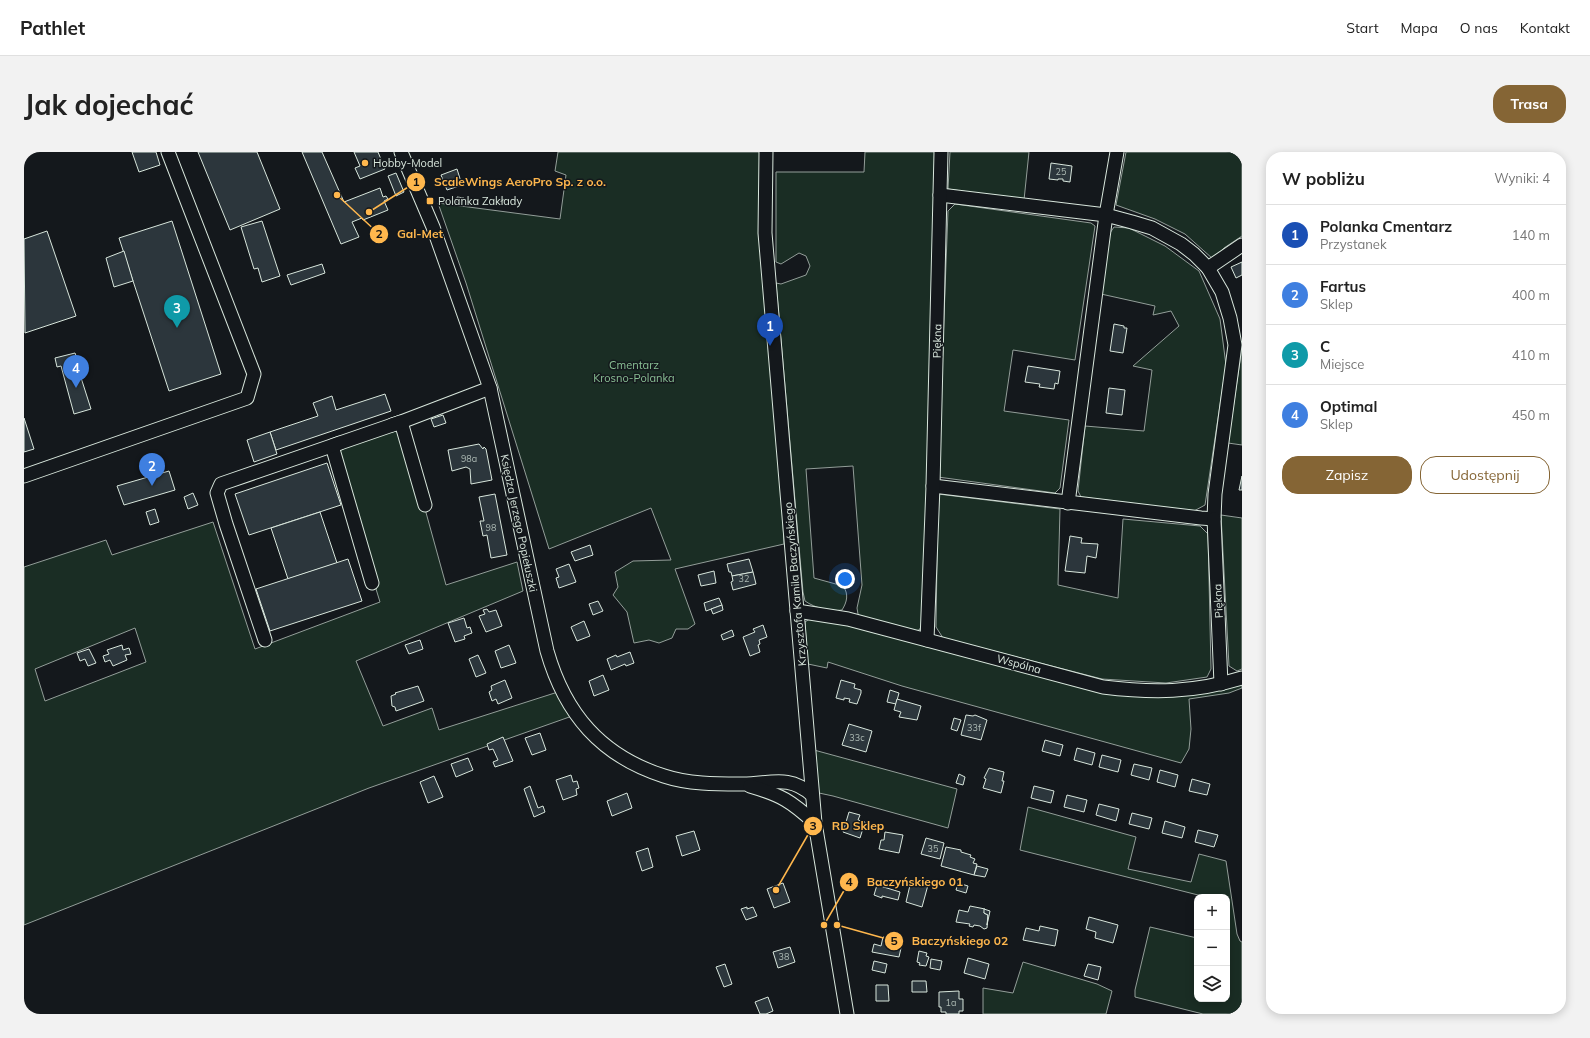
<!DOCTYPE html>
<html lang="pl">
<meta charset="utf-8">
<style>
body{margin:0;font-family:Mulish,sans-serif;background:#f2f2f2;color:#222}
.controls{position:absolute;right:12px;bottom:12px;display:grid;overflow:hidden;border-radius:8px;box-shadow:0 2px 10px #0003}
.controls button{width:36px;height:36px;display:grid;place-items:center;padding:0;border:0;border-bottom:1px solid #e0e0e0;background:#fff;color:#222;font:20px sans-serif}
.you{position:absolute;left:821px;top:427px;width:14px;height:14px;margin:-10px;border:3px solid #fff;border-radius:50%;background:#1a73e8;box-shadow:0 0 0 6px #1a73e833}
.badge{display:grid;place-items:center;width:26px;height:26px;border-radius:50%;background:#856535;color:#fff;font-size:13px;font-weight:700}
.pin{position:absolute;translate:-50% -33px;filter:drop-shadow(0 1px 2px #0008)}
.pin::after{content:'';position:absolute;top:21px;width:14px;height:12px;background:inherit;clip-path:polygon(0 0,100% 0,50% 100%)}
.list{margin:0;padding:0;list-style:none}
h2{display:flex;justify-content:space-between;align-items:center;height:52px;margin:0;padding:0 16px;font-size:17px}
h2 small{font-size:13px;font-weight:400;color:#767676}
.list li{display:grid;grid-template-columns:26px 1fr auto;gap:12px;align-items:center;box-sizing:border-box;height:60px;padding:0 16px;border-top:1px solid #e0e0e0}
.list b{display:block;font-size:15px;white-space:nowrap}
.list p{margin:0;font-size:13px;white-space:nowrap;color:#767676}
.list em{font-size:13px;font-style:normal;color:#767676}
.actions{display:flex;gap:8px;padding:12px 16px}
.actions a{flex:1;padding:9px 0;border:1px solid #856535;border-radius:16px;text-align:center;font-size:14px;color:#856535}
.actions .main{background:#856535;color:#fff}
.icon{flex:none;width:22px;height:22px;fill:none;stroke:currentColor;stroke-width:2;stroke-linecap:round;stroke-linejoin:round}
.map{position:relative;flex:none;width:1218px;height:862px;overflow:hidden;border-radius:16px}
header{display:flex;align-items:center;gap:24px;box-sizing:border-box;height:56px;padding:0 20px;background:#fff;border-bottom:1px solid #e0e0e0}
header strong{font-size:19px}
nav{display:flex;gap:22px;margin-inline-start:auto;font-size:14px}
.intro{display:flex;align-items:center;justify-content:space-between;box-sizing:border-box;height:96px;padding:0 24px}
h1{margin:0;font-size:28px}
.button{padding:10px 18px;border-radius:16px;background:#856535;color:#fff;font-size:14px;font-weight:700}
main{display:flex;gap:24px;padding:0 24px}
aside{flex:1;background:#fff;border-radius:16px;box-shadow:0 2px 10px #0003}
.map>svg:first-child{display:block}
</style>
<header>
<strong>Pathlet</strong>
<nav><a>Start</a><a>Mapa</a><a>O nas</a><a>Kontakt</a></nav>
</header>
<div class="intro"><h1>Jak dojechać</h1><a class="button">Trasa</a></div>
<main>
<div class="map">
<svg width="1218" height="862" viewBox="0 0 1218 862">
<rect width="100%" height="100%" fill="#14181c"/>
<g fill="#1a2d24" stroke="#939e99" fill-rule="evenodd">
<path d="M534 0H742L760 392 651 417 671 472 664 477H652L648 486 635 491 625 488 610 491 603 460 589 443 594 435 591 420 609 409 647 408 627 356 525 397 442 131 414 51 536 67 542 23 531 19Z"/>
<path d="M841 0H913L899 472 895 478 891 479 838 466 834 462 833 456 838 433 829 314 782 317 790 426 819 434C825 442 823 450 818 458 806 460 791 456 781 449L779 440 752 131 757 132 782 123 786 114 782 104 775 101 757 112 752 110V20H840Z"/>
<path d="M926 0H1005L1000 48 924 37Z"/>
<path d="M1102 0H1218V84L1200 96 1189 107 1161 82 1131 67 1092 53Z"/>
<path d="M931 52 1067 71 1071 74 1051 208 989 198 980 259 1045 268 1036 336 1031 341 914 325 924 59Z"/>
<path d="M1090 75 1105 76 1141 94 1175 119 1196 167 1202 213 1181 353 1170 359 1057 345 1054 339 1061 274 1120 279 1128 218 1109 214 1155 174 1147 159 1129 163 1131 154 1077 142 1086 81Z"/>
<path d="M1218 195V293L1204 291Z"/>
<path d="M377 270 422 433 493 410 499 439 332 509 359 574 408 556 415 578 537 539 551 563 345 636 0 773V415L82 388 88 403 189 370 231 497 356 450 308 294ZM111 476 122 510 21 549 11 517Z"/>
<path d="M914 342 1036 357 1034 433 1094 446 1099 367 1176 374 1184 382 1187 517 1183 525 1142 531 1078 527 919 486 912 475Z"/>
<path d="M1197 363 1218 366V517L1213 519 1205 514Z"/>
<path d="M787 466H795L1056 535 1218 532V536L1205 541 1165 547 1167 577 1165 597 1157 611 878 534 804 510 803 516 784 512 783 506 781 470Z"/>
<path d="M790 598 933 637 924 676 809 644 795 641Z"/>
<path d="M1004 655 1112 685 1104 717 1167 730 1175 702 1202 709 1213 782 1216 789 1218 790V862H1179L1111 845V838L1126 775 1173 786V847H1203V793H1205L1203 785V745H1182L996 698Z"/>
<path d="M999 810 1073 832 1088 839 1082 862H959V836L989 841Z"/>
</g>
<g fill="#2c363c" stroke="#d8e6dc">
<path d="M108 0H132L136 13 115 20Z"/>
<path d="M174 0H233L256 57 206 78Z"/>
<path d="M278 0H298L320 50 356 36 359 45 362 44 364 47 360 49 364 58 339 68 338 66 328 70 335 85 317 92Z"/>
<path d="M330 0H354L361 17 336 27 331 16 336 14Z"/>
<path d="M1027 11 1048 14 1046 30 1039 29V27H1034V28L1025 27Z"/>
<path d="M433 17 438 33 423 38 417 23Z"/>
<path d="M372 21 380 40 372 44 364 24Z"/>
<path d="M433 45 440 46V51L432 50Z"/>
<path d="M148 69 197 222 145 239 95 86Z"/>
<path d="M238 69 256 124 238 130 234 116 230 117 217 75Z"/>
<path d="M23 79 52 164 1 181 0 87Z"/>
<path d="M100 99 109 129 90 135 82 106Z"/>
<path d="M1218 110V123L1212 126 1207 115Z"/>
<path d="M298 112 301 121 267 133 263 123Z"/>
<path d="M1090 172 1100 174V176H1103L1099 201 1086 199Z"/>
<path d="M51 201 54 209 52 210 67 257 50 262 37 214 33 215 31 206Z"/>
<path d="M1004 214 1036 219 1034 232 1031 231 1030 237 1015 235 1016 232 1001 230Z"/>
<path d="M1085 236 1101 238 1098 263 1082 261Z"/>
<path d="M361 242 367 259 252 298 246 280 294 264 289 251 308 244 312 258Z"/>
<path d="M419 263 422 271 410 275 407 267Z"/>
<path d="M0 266 10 297 0 300Z"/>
<path d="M246 280 253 302 230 310 223 288Z"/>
<path d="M455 292 459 297 460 295 462 297 468 328 447 332 446 317 442 315 428 319 424 298Z"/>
<path d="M303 311 317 353 225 383 211 342Z"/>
<path d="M145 319 151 338 100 353 93 334Z"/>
<path d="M1218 324V338H1215Z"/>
<path d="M169 341 174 353 164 357 160 345Z"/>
<path d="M471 342 483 403 467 406 463 383 459 384 456 369H460L455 345Z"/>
<path d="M131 357 135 370 126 373 122 360Z"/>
<path d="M296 360 313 411 264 427 247 376Z"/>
<path d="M1046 384 1058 386 1057 391 1074 392 1072 406 1063 404 1061 421 1041 419Z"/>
<path d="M566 393 569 403 551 409 547 400Z"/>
<path d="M324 407 338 449 246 479 232 437Z"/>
<path d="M725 407 729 420 708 424 707 420H705L703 412Z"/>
<path d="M545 412 552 430 535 436 532 426 535 425 532 417Z"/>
<path d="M690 419 692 431 677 434 674 423Z"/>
<path d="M729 420 732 432 709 438 707 430 709 429 708 424Z"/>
<path d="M695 446 698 453 682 459 680 451Z"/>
<path d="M574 449 579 459 569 463 565 452Z"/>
<path d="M698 453 699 458 689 462 687 457Z"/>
<path d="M463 457 465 460 472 458 478 474 462 480 455 464 461 462 459 458Z"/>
<path d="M440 466 443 476 446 475 448 481 440 484 441 487 431 490 424 471Z"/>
<path d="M560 469 566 484 553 489 547 475Z"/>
<path d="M739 473 743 485 735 488 736 492 734 493 736 500 726 504 719 485 731 480 729 477Z"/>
<path d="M708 478 710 484 699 488 697 483Z"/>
<path d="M396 488 399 497 385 502 381 493Z"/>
<path d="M98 493 99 498 105 496 107 502 101 503 103 508 89 514 86 508 81 510 79 504 85 502 83 498Z"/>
<path d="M485 493 492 511 477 516 471 499Z"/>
<path d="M65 497 72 511 64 514 61 507 56 509 53 501Z"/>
<path d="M606 500 610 511 602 514 601 512 587 518 583 507 592 503 593 505Z"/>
<path d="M454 503 462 521 452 525 445 507Z"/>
<path d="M579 523 585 538 570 544 565 529Z"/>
<path d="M481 528 488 546 474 552 472 547 468 549 465 540 468 538 467 534Z"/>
<path d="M817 528 831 532 830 536 837 538V541L833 552 825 550 826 547 820 546V548L812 546Z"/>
<path d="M394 534 400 549 372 559 371 555 368 554 367 544 372 542 371 541Z"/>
<path d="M866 538 875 541 872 552 863 550Z"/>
<path d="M873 547 897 554 893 568 875 565 877 560 870 558Z"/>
<path d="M942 563 949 564 951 563 963 568 957 588 937 583Z"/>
<path d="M930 566 937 568 933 579 927 577Z"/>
<path d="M825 572 848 579 842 600 818 593Z"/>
<path d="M516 581 522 598 508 603 501 586Z"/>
<path d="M479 585 489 609 471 615 469 610 474 608 469 597 465 598 463 592Z"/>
<path d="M1021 588 1039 593 1036 604 1018 599Z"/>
<path d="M1053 596 1071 601 1068 613 1050 608Z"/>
<path d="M1078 603 1097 608 1094 620 1075 615Z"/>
<path d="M444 606 449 618 432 625 427 612Z"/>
<path d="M1110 612 1128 616 1125 628 1107 623Z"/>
<path d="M965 616 980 620 978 629H980L977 641 959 636 962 627 960 626Z"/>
<path d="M1136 618 1154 623 1151 635 1133 630Z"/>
<path d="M935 622 941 625 939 633 932 631Z"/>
<path d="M547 623 549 630 553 629 555 636 552 637 553 643 539 648 532 628Z"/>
<path d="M410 624 419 645 404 651 396 630Z"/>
<path d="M1168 627 1186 632 1183 643 1165 639Z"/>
<path d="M506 634 514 656 519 654 521 660 510 665 500 637Z"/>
<path d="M1010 634 1030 639 1027 651 1007 646Z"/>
<path d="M603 641 608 656 588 664 583 649Z"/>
<path d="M1043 643 1063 648 1060 660 1040 655Z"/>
<path d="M1075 652 1095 657 1092 669 1072 663Z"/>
<path d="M825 660 836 663 834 668 841 670 836 686 819 680Z"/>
<path d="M1108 661 1128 666 1125 677 1105 672Z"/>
<path d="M1141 669 1161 675 1158 686 1138 681Z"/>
<path d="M1174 678 1194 683 1190 695 1171 690Z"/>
<path d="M670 679 676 698 658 704 652 684Z"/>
<path d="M861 680 879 683 875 701 855 697 857 688H860Z"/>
<path d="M902 686 920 691 916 707 897 702Z"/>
<path d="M922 695 937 698V700L947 703 946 705 951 707 949 711 953 712 950 723 917 714Z"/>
<path d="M624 696 629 715 618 719 612 700Z"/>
<path d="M953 714 964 717 961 725 950 723Z"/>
<path d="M887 729 904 733 898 755 882 750Z"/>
<path d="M759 731 766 750 750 756 743 737Z"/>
<path d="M934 731 944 734 942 741 932 738Z"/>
<path d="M853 733 876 740 874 748 858 744V746L850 743Z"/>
<path d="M946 754 961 757 960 761 964 763 963 776 960 777 956 774 950 773 949 775 945 774 946 772 932 770 935 758 944 760Z"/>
<path d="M723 755V757L729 755 733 764 722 768 717 757Z"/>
<path d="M960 757 966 759 963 773 964 763 960 761Z"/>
<path d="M1065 765 1094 773 1089 791 1071 786 1072 780 1062 777Z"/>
<path d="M1016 774 1034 778 1031 794 999 788 1002 776 1015 779Z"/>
<path d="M864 784 879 787 875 805 848 800 850 792 857 794 859 785 864 786Z"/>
<path d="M766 795 771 810 754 816 749 800Z"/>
<path d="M895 799 903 801 902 804 905 805 902 814 895 813 896 811 893 810Z"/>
<path d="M944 806 965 812 961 827 940 821Z"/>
<path d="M907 807 918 809 916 818 906 816Z"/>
<path d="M850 809 863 812 861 821 848 818Z"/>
<path d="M701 812 708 832 700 835 692 815Z"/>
<path d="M1064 812 1077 815 1074 828 1060 824Z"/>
<path d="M888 829H902L903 840H888Z"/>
<path d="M852 833H864L865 849H852Z"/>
<path d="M935 839V847H939V859H935V862H922V860H917V855H915V840Z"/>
<path d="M744 845 749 859 742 862H736L731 850Z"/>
</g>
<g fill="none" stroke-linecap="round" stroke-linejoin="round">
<g stroke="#d8e6dc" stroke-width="15">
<g id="minor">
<path d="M377 0 409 75 466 236 523 499C541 562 577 604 640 624 664 632 692 632 716 632 744 633 764 621 788 643"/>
<path d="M742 0 741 81 791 671 823 862"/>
<path d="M1184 116 1218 93"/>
<path d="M368 273 377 270 401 353"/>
<path d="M316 291 308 294 348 431"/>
<path d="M0 324 223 246 230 222 144 0"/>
<path d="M909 334 1177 366 1190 367 1191 342 1211 193 1206 166 1198 140 1184 116 1170 102 1157 92 1128 76 1108 70 1082 63 916 43"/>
<path d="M1044 351 1082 63 1093 0"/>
<path d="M1190 367 1197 532"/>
<path d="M773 459 824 467 1079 535C1128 541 1170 541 1218 526"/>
<path d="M241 488 202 372 193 341 197 332 377 270 466 236"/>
<path d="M903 488 909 334 917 0"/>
<path d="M726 634C757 643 767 649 791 671"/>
</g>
</g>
<use href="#minor" stroke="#14181c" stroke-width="13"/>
</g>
<g fill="#ffb74d" stroke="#14181c" stroke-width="1.5">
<circle cx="341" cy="11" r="4"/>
<rect x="402" y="45" width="8" height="8" rx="2"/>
</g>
<g text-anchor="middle" stroke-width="3" stroke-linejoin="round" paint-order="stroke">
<g font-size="9" fill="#adbab4">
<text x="1037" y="23">25</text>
<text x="445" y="310">98a</text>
<text x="467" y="379">98</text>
<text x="720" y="430">32</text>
<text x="950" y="579">33f</text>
<text x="833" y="589">33c</text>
<text x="909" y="700">35</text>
<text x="760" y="808">38</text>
<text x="927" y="854">1a</text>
</g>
<g font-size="11" fill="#d8e6dc" stroke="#14181c" text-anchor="start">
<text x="349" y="15">Hobby-Model</text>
<text x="414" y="53">Polanka Zakłady</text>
</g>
<g font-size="11" fill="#d8e6dc" stroke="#14181c">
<text transform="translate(913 189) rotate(-89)" y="4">Piękna</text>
<text transform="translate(495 371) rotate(78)" y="4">Księdza Jerzego Popiełuszki</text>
<text transform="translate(771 432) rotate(-95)" y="4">Krzysztofa Kamila Baczyńskiego</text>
<text transform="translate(1194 449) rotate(-93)" y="4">Piękna</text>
<text transform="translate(995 512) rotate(15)" y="4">Wspólna</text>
</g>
<g font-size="11" fill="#8ac095" stroke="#14181c">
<text x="610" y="217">Cmentarz<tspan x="610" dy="13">Krosno-Polanka</tspan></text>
</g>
</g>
<path fill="none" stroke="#ffb74d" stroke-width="1.5" d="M345 60L392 30M313 43L355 82M752 738L789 674M800 773L825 730M813 773L870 789"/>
<g fill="#ffb74d" stroke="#14181c" stroke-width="1.5">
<circle cx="345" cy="60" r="4"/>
<circle cx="313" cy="43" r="4"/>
<circle cx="752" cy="738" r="4"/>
<circle cx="800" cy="773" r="4"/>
<circle cx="813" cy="773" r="4"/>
<circle cx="392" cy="30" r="10"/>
<circle cx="355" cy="82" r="10"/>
<circle cx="789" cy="674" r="10"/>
<circle cx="825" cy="730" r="10"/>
<circle cx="870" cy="789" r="10"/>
</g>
<g font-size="12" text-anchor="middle" font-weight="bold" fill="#111">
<text x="392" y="34">1</text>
<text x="355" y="86">2</text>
<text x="789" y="678">3</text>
<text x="825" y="734">4</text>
<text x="870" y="793">5</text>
</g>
<g font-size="12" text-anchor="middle" font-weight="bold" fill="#ffb74d" stroke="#14181c" stroke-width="3" stroke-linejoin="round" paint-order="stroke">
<text x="496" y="34">ScaleWings AeroPro Sp. z o.o.</text>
<text x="396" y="86">Gal-Met</text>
<text x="834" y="678">RD Sklep</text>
<text x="891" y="734">Baczyńskiego 01</text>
<text x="936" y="793">Baczyńskiego 02</text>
</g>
</svg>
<div class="controls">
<button>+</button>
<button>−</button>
<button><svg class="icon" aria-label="layers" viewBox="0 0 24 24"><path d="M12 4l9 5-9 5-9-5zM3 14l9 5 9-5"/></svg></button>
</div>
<div class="you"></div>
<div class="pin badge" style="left:746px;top:194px;background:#1a4fb4">1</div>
<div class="pin badge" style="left:128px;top:334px;background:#3f7fe0">2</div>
<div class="pin badge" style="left:153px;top:176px;background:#0f9aa8">3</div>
<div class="pin badge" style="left:52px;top:236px;background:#3f7fe0">4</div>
</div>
<aside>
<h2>W pobliżu<small>Wyniki: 4</small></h2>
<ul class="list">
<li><span class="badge" style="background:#1a4fb4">1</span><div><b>Polanka Cmentarz</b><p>Przystanek</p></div><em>140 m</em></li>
<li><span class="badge" style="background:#3f7fe0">2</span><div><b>Fartus</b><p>Sklep</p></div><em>400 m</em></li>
<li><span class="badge" style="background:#0f9aa8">3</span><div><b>C</b><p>Miejsce</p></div><em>410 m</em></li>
<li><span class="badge" style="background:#3f7fe0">4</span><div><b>Optimal</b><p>Sklep</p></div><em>450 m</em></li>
</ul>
<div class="actions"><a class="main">Zapisz</a><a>Udostępnij</a></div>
</aside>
</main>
